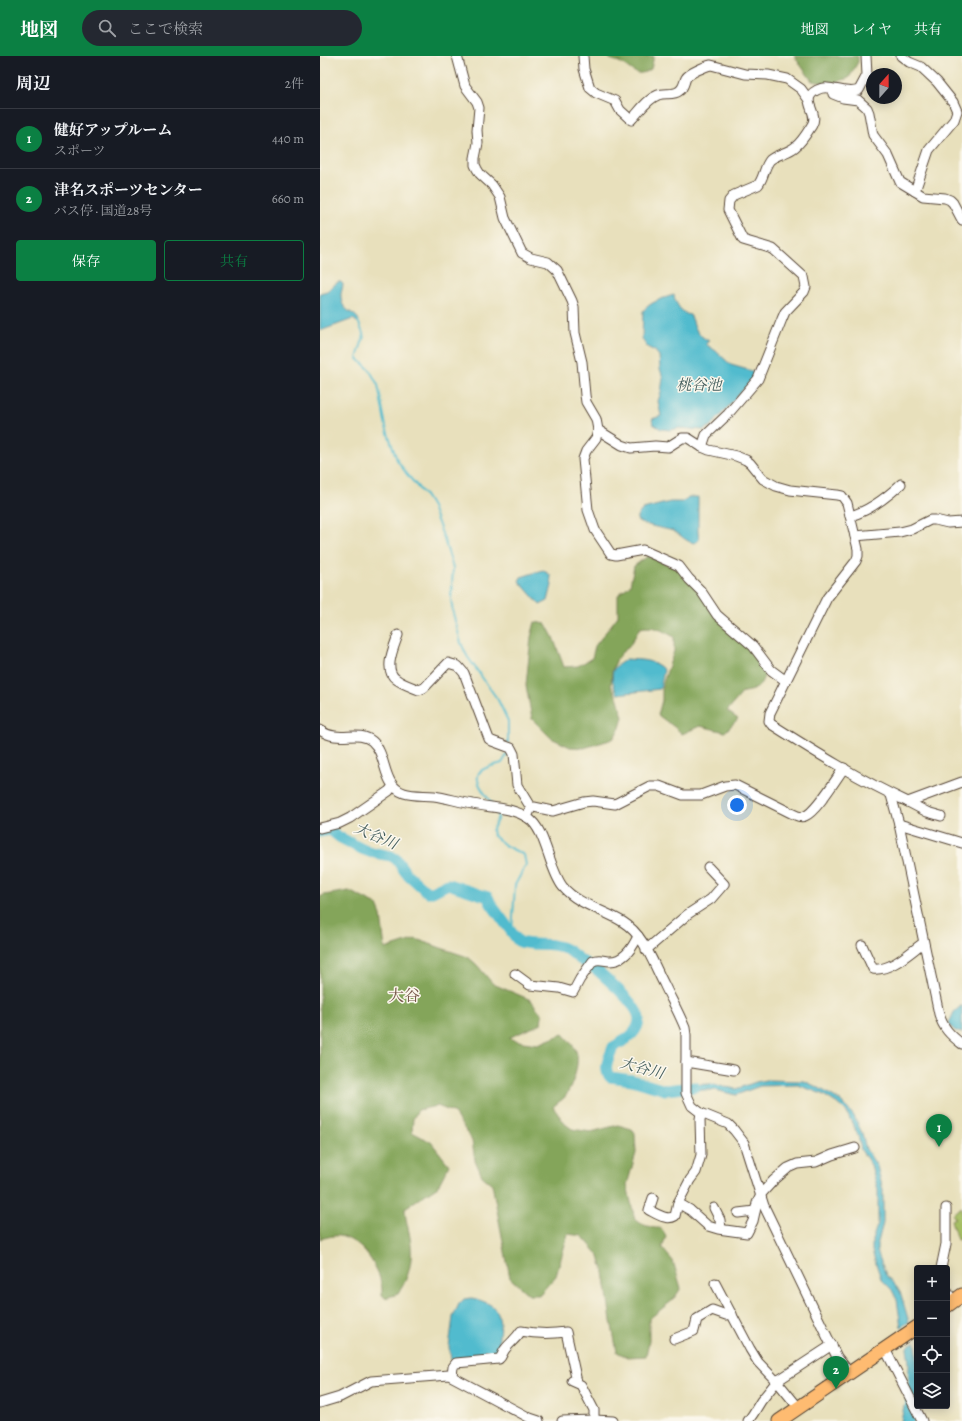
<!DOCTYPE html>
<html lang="ja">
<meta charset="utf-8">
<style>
body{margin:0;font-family:Alegreya,"Noto Serif JP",serif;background:#242831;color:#f1f3f6}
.controls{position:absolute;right:12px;bottom:12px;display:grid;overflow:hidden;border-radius:4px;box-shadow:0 2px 10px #0003}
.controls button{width:36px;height:36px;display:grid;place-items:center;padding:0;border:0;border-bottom:1px solid #363941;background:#171b24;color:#f1f3f6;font:20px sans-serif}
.compass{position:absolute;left:546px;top:12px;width:36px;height:36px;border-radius:50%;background:#171b24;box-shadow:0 2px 10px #0003;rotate:21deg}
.you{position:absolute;left:417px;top:749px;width:14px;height:14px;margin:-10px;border:3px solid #fff;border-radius:50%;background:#1a73e8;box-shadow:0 0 0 6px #1a73e833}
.badge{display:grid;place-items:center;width:26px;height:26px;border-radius:50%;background:#0b8043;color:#fff;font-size:13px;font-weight:700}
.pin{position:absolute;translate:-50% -33px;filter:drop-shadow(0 1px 2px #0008)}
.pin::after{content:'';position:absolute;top:21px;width:14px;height:12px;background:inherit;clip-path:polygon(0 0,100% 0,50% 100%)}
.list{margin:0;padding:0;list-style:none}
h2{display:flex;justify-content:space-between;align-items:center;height:52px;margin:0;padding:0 16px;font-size:17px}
h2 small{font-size:13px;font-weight:400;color:#9ea1a6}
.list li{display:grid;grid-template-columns:26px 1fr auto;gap:12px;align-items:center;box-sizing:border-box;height:60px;padding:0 16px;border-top:1px solid #363941}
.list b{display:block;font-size:15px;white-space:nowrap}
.list p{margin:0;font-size:13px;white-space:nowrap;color:#9ea1a6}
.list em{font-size:13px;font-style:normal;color:#9ea1a6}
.actions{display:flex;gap:8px;padding:12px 16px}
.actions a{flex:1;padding:9px 0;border:1px solid #0b8043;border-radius:4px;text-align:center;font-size:14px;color:#0b8043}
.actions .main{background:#0b8043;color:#fff}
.icon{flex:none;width:22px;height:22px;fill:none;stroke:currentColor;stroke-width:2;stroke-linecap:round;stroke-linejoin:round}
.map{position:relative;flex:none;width:642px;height:1365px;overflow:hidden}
header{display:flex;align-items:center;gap:24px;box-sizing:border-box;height:56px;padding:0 20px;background:#0b8043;color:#fff}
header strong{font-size:19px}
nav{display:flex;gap:22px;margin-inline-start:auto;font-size:14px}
.search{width:280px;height:36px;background:#242831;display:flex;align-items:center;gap:10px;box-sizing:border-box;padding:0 14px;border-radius:22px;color:#9ea1a6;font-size:15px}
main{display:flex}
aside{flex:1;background:#171b24}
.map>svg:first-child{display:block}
</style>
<header>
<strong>地図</strong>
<div class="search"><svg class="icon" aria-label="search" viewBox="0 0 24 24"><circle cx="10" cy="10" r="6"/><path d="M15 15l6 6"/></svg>ここで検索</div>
<nav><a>地図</a><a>レイヤ</a><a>共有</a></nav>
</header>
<main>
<aside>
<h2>周辺<small>2件</small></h2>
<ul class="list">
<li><span class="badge">1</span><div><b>健好アップルーム</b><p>スポーツ</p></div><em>440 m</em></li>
<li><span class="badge">2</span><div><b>津名スポーツセンター</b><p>バス停 · 国道28号</p></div><em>660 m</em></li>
</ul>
<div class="actions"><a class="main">保存</a><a>共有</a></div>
</aside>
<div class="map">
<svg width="642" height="1365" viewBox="0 0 642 1365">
<rect width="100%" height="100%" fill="#fbf7ec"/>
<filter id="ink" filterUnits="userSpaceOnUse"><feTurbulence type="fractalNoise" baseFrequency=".025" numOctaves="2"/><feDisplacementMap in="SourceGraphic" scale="8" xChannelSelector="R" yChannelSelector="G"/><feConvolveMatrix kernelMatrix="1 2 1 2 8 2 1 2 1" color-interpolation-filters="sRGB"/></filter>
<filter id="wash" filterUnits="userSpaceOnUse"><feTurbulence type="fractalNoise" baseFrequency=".012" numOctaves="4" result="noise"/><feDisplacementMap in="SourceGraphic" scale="16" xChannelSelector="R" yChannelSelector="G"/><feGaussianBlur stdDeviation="0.9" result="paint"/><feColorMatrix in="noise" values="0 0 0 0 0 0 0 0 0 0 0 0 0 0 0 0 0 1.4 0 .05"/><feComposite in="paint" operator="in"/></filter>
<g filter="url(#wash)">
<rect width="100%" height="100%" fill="#e8e0bc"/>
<path fill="#a5be64" stroke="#707441" d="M642 1151V1183L637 1184 631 1164 635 1162 632 1158Z"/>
<g fill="#84a55a" stroke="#60683c">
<path d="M289 0H334L331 13C315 23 313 13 299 6 296 5 293 4 290 3Z"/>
<path d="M474 0H538V6L529 22 511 28 492 25Z"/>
<path d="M328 500 360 514 432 592 447 614C440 629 440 634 423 636L407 655 418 663 405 676 380 670 362 678C355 670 346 666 338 659L342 644V630L354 595V581C342 574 333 569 320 572L309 591 301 597 296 605 292 615 291 629 298 643 303 661 300 672 293 683 264 692 250 691 231 682 212 663 206 629 211 581 215 566 226 568 233 581 244 611 258 610 272 602 275 590 298 560V539L310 529 314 510Z"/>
<path d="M29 835 57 849 61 859 65 893 96 883 121 892 148 901 157 909 173 928 211 944 222 959 221 968 188 982 203 986 218 988 243 978C248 984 256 991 257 999 259 1010 252 1032 245 1041 242 1044 237 1047 233 1051L245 1068 252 1073 271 1076 298 1069 312 1073 315 1078 316 1097 307 1129 315 1164C320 1167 325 1170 331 1171 340 1174 340 1168 346 1180L342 1192 353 1205 361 1232 353 1244 329 1263V1285L326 1300 307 1301 297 1296 291 1265 284 1216 278 1198 262 1180 248 1178 236 1220 219 1239H209L190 1222 172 1128 162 1120 155 1104 152 1085 144 1072 133 1056 117 1050 98 1054 93 1063 92 1076 111 1086 129 1109 118 1130 85 1152C85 1161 87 1167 89 1176 94 1200 91 1218 78 1238L65 1242 62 1239C62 1235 62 1231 61 1227 57 1207 39 1183 19 1180 13 1179 5 1182 0 1183V841L4 839Z"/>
</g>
<g fill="#51bbce" stroke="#467276">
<path d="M18 226H21L23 228C23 233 20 237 21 241 22 257 37 256 39 265L37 266 33 263 0 275V237L7 235Z"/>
<path d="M354 239C355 247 362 258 370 259 373 263 373 267 375 271 377 277 383 282 389 285L386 287 387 289 396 295 411 309 432 315 436 319 391 370 383 374 359 372 350 374 341 373 333 368 332 363 341 360 338 345 341 336 343 322 340 313 339 300 335 295 327 291 322 283 323 255C330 246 343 242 354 239Z"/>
<path d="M368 441H378V476L379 484 375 487C365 486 362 479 353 475 344 472 324 470 317 464V460L323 453 350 446H363Z"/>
<path d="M223 514 230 519 232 529 228 545 220 549 199 525 201 521Z"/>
<path d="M306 603C320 604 334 603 344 614L340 633 298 638C294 633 290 619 294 613 296 609 303 606 306 603Z"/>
<path d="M642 949V977C636 976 631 973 629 967L634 956Z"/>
<path d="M446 1024 484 1025 499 1032 521 1045 534 1060 542 1077 546 1093 557 1110 563 1134V1167L557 1190V1195L566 1219 580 1235 589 1266 581 1271 577 1244 572 1234 561 1223 552 1195V1184L558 1167V1134L551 1109 541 1094 538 1079 526 1055 521 1050 502 1038 478 1029 440 1030 416 1039 395 1034H369L368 1029 391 1028 416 1033 436 1026Z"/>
<path d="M152 1242C177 1248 182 1256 179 1280 178 1287 181 1293 180 1300L134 1303 131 1304 129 1291 133 1261 139 1248 144 1243Z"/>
<path d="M595 1285 597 1296V1335C585 1325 589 1321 589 1308 589 1302 587 1296 587 1291Z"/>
<path d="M584 1350 590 1355 595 1365H581Z"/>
</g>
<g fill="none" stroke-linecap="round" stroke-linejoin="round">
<g stroke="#51bbce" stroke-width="2">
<path d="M38 265 44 280 37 302 49 313 58 329 66 371 77 404 86 417 106 441 112 451 124 483 133 512 131 543 133 557 141 587 147 600 178 644 188 665V687"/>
<path d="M172 748C167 740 148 720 164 713 169 710 176 709 182 707L188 697V694"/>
<path d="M176 755 178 761 172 775 173 779 186 790 204 799 206 809 195 829 192 877"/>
</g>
<g stroke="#51bbce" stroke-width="11">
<path d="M0 776 10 774 19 781 42 793 50 796 71 800 76 803 86 817 107 836H112L128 828 168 841 171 848 198 885C213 892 230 884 248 894 254 898 259 903 265 907 269 910 274 912 278 915 288 924 319 950 319 963 319 978 303 985 293 991 290 1000 282 1012 290 1021L312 1024 345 1034 375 1031"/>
<path d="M588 1365 594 1325V1318"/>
</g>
</g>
</g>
<g filter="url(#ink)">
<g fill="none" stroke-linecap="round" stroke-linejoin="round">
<g stroke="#554536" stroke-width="11">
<g id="minor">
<path d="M137 0 145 30 157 46 159 52 157 74 158 87 155 102V109L157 113 160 118 172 129 180 141 185 162 202 197 211 202 228 206 237 214 252 245 254 251 255 277 262 306 265 339 266 346 276 363 278 374 276 382 266 395 263 403 268 454 275 474 291 498 296 499 323 494 359 510 369 523 381 535 397 559 433 590 451 614 466 625"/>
<path d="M263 0 264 13 270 32 276 37 295 45 300 54 311 64C319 56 327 43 338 39 345 36 353 40 359 35 364 32 364 26 366 22 369 17 386 10 391 9L425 18 448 19 467 23 481 33 489 44"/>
<path d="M581 0 589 6 601 11 617 26 633 46 637 55 634 64 609 94 595 135"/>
<path d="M513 38 523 42 538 44 547 52 549 57 553 79 568 99 580 126 603 140 625 142 630 144 633 147 642 164"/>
<path d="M278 374 302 389 311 392 335 390 348 391 362 382H368L382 391 389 394 416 400 426 404 430 407 443 423 456 430 470 434 517 439 522 440 527 447 538 493V500L536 505 507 542 450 657 449 665 451 668C495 696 540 724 588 746L642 726"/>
<path d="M382 391 386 379 408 358 438 323 462 263 465 256 484 236 486 231 484 221 453 193 423 184 408 154 409 145 414 139 438 129C444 122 444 111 450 104 457 98 468 97 475 91 482 86 487 77 492 69 500 56 478 44 497 34 510 27 525 40 539 34L547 19 546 0"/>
<path d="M530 460C549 455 567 441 581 428"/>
<path d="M535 480 580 476 592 473 610 464H615L628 467 642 466"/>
<path d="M78 579C74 591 63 614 76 623 82 628 92 631 99 634L104 632 128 607 138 610 144 617 169 683 172 685 191 692 194 698 197 729 211 752"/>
<path d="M0 674C19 688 37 673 52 685 68 699 61 729 84 737 93 740 104 739 114 740 127 742 140 746 153 748 171 752 192 751 208 762 226 773 229 814 243 831 257 848 284 854 303 866 324 879 333 907 344 928 351 943 359 957 365 972L366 979V1037L372 1050 381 1057 408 1068 414 1074 424 1087 444 1150 517 1301 529 1316"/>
<path d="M571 739 579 768 619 958C623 972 630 979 642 988"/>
<path d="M588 746 607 756 621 760"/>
<path d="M207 761 211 752 214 751 233 755 264 746 273 745 295 748 330 730H339L363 739H381L405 730 415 729 473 758C477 760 481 762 485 760 496 756 516 723 524 712"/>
<path d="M579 768 642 787"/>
<path d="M0 772 20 767 30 762 69 735 73 730"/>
<path d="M542 889 553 913C571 915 589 897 603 887"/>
<path d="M326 894 368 858 391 843 404 828 388 811"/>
<path d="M195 918 210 929 239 932 253 936 260 923 273 905C279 902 284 905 290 905 304 905 313 891 318 880"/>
<path d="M366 1006 414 1014"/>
<path d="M381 1057 380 1063 381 1099 376 1116 370 1124 358 1147 370 1154 388 1170 398 1173 427 1177 433 1165 437 1147 442 1137 453 1125 468 1112 477 1108 496 1106 512 1099 535 1092"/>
<path d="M333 1142 329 1154C337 1158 347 1165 355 1160L358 1147"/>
<path d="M394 1152 400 1164 401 1173"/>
<path d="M418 1157 435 1155"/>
<path d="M621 1212 626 1188V1152"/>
<path d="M395 1227 430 1293 438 1306 460 1329 478 1351"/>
<path d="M627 1235 633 1245"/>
<path d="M354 1283 374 1275 377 1263 392 1254 406 1259 412 1258"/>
<path d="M565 1293 602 1365"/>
<path d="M132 1320 133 1311 136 1307 179 1303C183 1300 182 1296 186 1292 191 1286 196 1283 201 1275 216 1278 231 1278 246 1276L257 1326"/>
<path d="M252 1325 261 1329 274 1354V1364"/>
<path d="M0 1347 20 1341 51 1325 129 1319 210 1362 219 1365"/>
<path d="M242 1365 274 1364 293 1365"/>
<path d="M428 1365 433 1358 441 1345 457 1325 512 1289"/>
</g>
</g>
<g stroke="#554536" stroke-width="15">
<g id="highway">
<path d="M627 1250 642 1239"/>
<path d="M459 1365 597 1271"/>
</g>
</g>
<use href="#minor" stroke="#fff" stroke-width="9"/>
<use href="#highway" stroke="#febb71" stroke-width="13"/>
</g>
</g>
<g text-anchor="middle" stroke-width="3" stroke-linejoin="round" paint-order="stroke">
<g font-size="15" font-style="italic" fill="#435d5c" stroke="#fbf7ec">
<text x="379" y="334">桃谷池</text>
<text transform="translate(56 780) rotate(23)" y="5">大谷川</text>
<text transform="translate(322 1012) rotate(15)" y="5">大谷川</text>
</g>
<g font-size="16" fill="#78594c" stroke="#fbf7ec">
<text x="84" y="945">大谷</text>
</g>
</g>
</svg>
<div class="controls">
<button>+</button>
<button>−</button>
<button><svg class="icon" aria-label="locate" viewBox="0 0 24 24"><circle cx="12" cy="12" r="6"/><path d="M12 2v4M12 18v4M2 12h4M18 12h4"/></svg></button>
<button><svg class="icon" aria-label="layers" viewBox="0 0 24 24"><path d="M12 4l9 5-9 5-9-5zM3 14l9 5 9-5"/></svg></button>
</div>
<svg class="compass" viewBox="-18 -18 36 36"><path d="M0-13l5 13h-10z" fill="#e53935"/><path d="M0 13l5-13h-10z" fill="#9ea1a6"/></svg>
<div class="you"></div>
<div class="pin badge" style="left:619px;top:1091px">1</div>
<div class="pin badge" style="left:516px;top:1333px">2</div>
</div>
</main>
